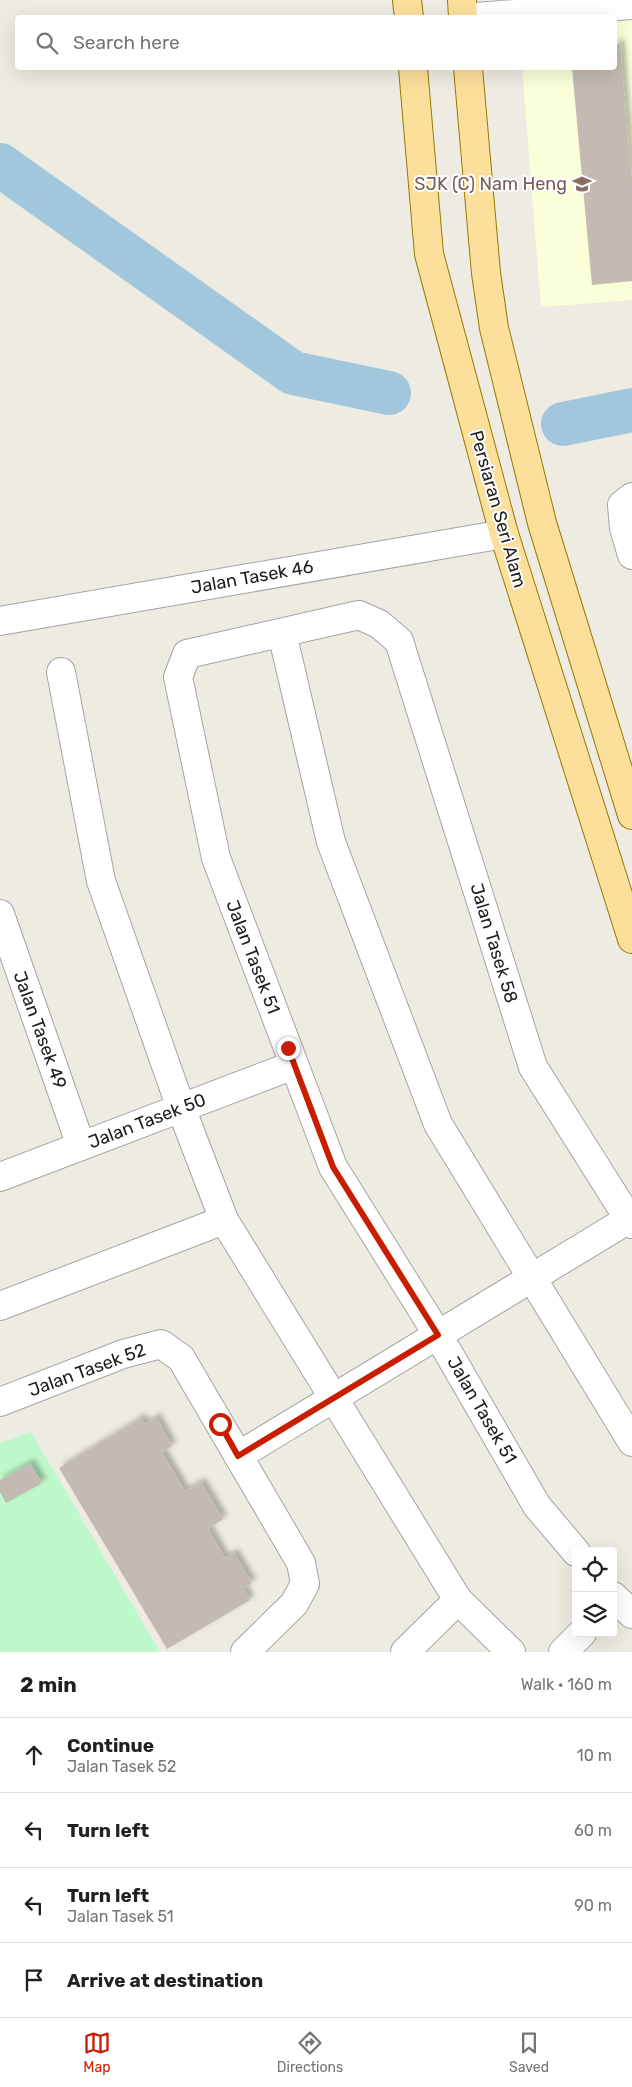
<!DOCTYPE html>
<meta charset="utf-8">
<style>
body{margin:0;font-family:Rubik,sans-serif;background:#f6f6f6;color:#202124}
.controls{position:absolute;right:15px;bottom:15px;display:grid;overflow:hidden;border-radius:5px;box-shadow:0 5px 20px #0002}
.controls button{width:45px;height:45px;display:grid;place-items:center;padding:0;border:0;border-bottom:1px solid #e0e0e0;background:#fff;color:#202124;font:25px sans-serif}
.stop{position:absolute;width:15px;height:15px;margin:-11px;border:4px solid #c91d00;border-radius:50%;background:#fff}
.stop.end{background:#c91d00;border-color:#fff;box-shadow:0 1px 5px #0008}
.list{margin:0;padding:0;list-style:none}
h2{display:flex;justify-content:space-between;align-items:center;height:65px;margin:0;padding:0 20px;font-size:21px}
h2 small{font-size:16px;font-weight:400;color:#757577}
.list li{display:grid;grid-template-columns:32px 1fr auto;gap:15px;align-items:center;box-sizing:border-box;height:75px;padding:0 20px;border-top:1px solid #e0e0e0}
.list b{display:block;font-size:19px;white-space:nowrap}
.list p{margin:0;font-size:16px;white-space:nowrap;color:#757577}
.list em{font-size:16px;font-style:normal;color:#757577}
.icon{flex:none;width:28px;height:28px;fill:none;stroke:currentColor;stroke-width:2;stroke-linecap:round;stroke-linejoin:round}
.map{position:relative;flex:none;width:632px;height:1652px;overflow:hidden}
.search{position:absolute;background:#fff;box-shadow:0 5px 20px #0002;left:15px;right:15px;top:15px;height:55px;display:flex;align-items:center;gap:12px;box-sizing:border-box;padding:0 18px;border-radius:5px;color:#757577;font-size:19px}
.sheet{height:365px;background:#fff}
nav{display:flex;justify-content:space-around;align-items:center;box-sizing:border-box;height:70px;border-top:1px solid #e0e0e0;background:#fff;font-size:14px;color:#757577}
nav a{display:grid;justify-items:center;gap:2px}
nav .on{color:#c91d00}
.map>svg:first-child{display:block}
</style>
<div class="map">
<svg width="632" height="1652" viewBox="0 0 632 1652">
<defs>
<filter id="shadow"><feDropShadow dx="4.5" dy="-4.5" stdDeviation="2.5" flood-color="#0004"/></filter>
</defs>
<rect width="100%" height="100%" fill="#eeece2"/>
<path fill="#faffda" d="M516 0H632V300L541 307 522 68H614V18L518 17Z"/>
<path fill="#bef9cb" d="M31 1432 160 1652H0V1443Z"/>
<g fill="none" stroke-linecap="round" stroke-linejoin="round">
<g stroke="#a2c7dc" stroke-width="44">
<path d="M0 165 293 373 389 393"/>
<path d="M563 424 632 410"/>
</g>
</g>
<g fill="#c3bbb2" filter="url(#shadow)">
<path d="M620 44 632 180V281L592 285 572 68H614V45Z"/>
<path d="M156 1417 172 1446 162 1452 185 1491 201 1482 223 1519 208 1529 225 1558 234 1553 252 1583 243 1588 250 1600 167 1649 59 1468 141 1418 145 1424Z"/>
<path d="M30 1463 42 1483 6 1503 0 1492V1480Z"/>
</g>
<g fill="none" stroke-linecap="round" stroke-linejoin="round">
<g stroke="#a4a4a4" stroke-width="30">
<g id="minor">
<path d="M463 18 632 5"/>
<path d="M632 497 622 505 624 528 632 555"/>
<path d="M0 621 504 534"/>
<path d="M282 633 331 842 438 1124 632 1442"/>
<path d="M61 672 101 881 181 1108 224 1220 458 1600 511 1652"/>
<path d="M0 914 81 1146"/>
<path d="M0 1177 294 1065"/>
<path d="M0 1306 224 1220"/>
<path d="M0 1402 123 1354 161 1344 181 1358 301 1563 305 1584 294 1604 245 1652"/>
<path d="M238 1456 629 1219"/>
<path d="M576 1552 537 1506 438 1335 333 1167 216 858 178 677 187 654 359 615 379 624 399 641 533 1067 632 1224"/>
<path d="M613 1596 632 1614"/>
<path d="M405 1652 458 1600"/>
<path d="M563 1652 582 1633"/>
</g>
</g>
<g stroke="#957900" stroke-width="30">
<g id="major">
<path d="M407 0 409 18"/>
<path d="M462 0 463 18"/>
<path d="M413 68 429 254 504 534 632 939"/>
<path d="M468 68 486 273 494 328 542 523 632 815"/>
</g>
</g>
<use href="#minor" stroke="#fff" stroke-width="28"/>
<use href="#major" stroke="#fcdf9a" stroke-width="28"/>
</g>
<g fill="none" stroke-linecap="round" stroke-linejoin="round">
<path stroke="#c91d00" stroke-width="6" d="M220 1424 238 1456 438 1335 333 1167 288 1048"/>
</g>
<defs>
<g id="school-bare" transform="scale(1.5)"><path d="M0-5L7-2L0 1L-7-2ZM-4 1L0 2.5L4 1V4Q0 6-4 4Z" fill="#8d6e63" stroke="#fff" stroke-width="2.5" paint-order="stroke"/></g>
</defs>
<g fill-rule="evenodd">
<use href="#school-bare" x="582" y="184"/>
</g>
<g text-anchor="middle" stroke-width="4" stroke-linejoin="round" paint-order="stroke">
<g font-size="18" fill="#785e54" stroke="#fff" text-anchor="end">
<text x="567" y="190">SJK (C) Nam Heng</text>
</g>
<g font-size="18" fill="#1d1d1d" stroke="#fff">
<text transform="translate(498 509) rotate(74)" y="6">Persiaran Seri Alam</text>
<text transform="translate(252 577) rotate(-10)" y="6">Jalan Tasek 46</text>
<text transform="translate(494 943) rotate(73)" y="6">Jalan Tasek 58</text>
<text transform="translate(253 957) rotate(69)" y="6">Jalan Tasek 51</text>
<text transform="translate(40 1030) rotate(70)" y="6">Jalan Tasek 49</text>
<text transform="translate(147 1121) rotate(-21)" y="6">Jalan Tasek 50</text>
<text transform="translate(87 1370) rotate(-20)" y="6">Jalan Tasek 52</text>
<text transform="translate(482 1410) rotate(60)" y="6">Jalan Tasek 51</text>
</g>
</g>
</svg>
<div class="controls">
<button><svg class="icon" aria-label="locate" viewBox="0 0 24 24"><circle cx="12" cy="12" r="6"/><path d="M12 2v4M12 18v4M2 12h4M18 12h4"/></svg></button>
<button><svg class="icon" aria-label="layers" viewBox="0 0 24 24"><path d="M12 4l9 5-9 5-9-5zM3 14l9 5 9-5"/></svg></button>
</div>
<div class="stop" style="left:220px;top:1424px"></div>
<div class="stop end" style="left:288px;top:1048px"></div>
<div class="search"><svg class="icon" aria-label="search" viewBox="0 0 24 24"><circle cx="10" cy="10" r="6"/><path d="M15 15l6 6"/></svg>Search here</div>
</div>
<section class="sheet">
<h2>2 min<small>Walk · 160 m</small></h2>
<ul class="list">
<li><svg class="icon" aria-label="ahead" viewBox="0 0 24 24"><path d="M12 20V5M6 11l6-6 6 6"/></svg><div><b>Continue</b><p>Jalan Tasek 52</p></div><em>10 m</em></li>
<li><svg class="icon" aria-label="left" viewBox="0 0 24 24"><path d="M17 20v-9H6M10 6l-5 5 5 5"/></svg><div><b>Turn left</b></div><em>60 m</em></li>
<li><svg class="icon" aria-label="left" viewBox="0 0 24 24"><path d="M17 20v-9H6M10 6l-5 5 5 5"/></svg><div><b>Turn left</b><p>Jalan Tasek 51</p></div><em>90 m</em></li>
<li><svg class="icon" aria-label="arrive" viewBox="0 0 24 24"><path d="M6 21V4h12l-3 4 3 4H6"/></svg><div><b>Arrive at destination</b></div></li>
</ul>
</section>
<nav>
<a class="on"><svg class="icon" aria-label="map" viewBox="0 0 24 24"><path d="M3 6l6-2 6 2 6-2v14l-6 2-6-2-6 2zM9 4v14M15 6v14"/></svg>Map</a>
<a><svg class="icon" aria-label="directions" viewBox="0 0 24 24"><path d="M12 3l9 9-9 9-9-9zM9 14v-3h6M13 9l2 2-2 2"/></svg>Directions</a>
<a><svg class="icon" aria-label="saved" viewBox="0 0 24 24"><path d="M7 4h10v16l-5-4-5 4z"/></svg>Saved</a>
</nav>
